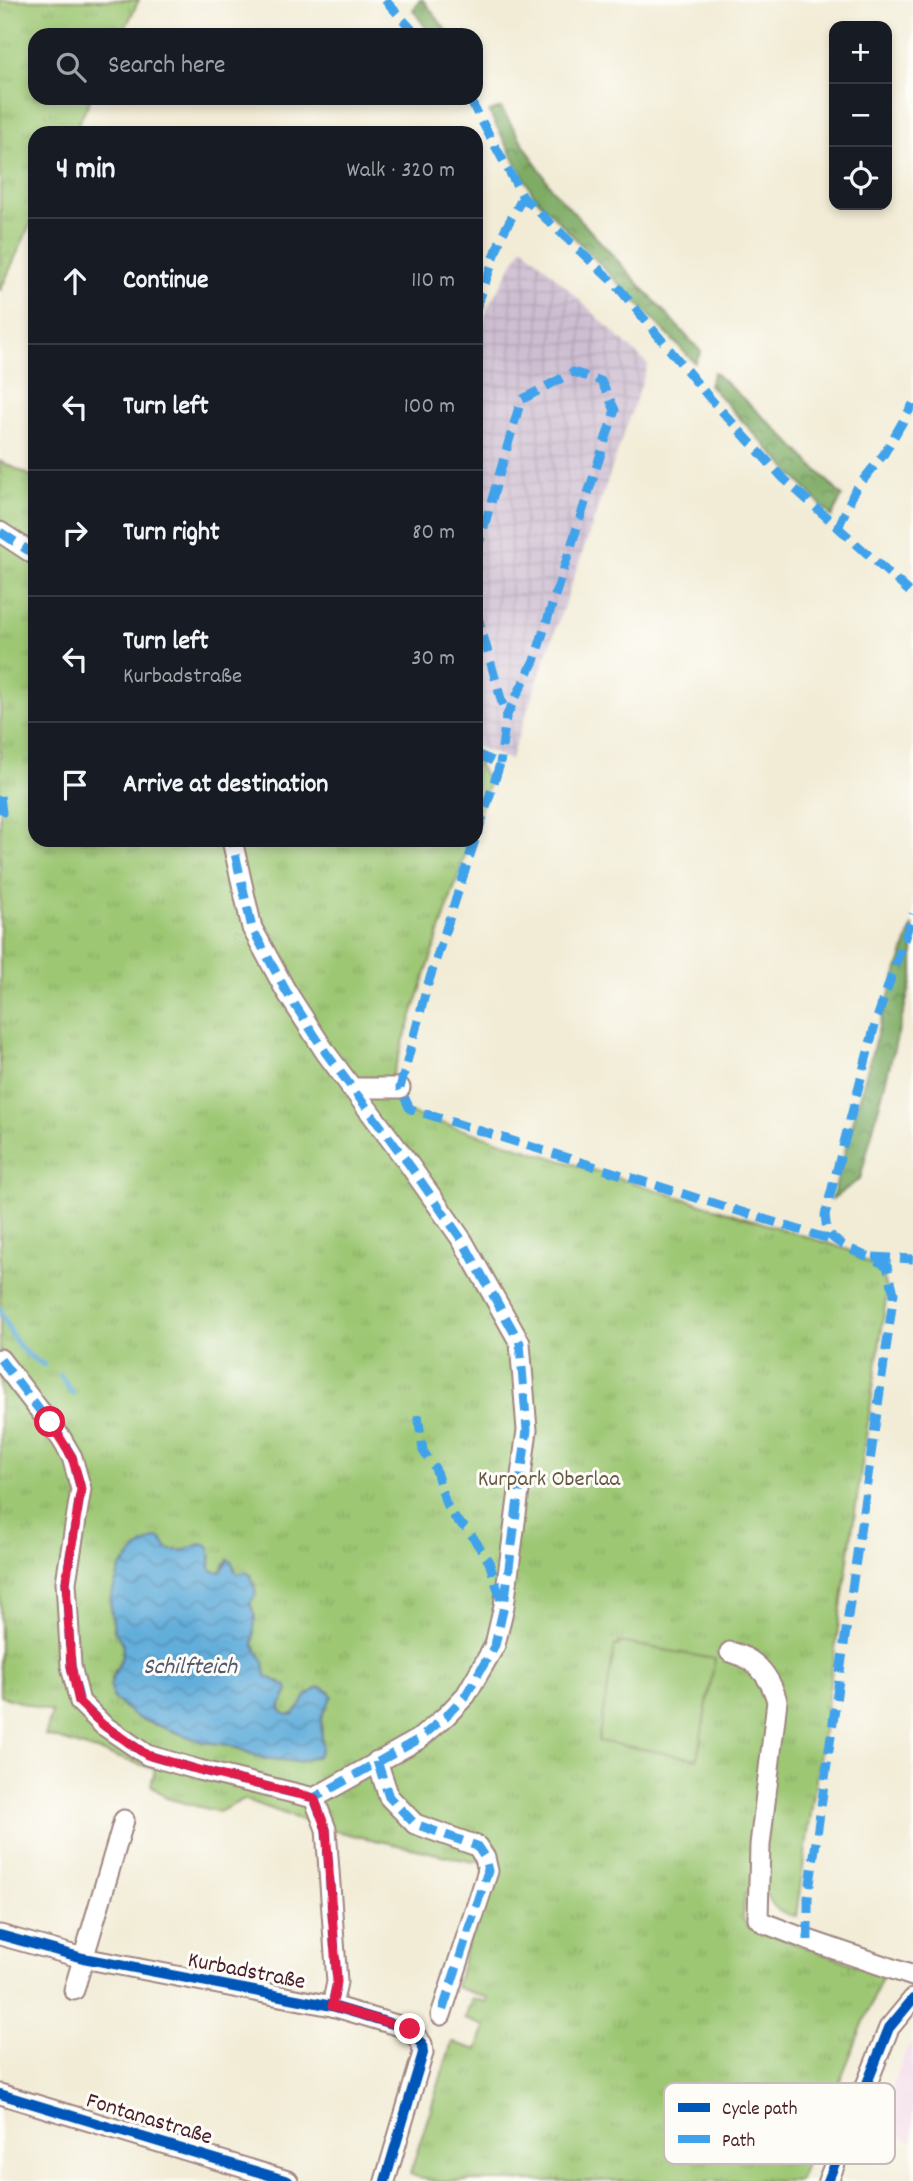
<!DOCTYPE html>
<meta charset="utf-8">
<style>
body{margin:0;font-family:Dekko,sans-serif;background:#242831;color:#f1f3f6}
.controls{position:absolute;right:21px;top:21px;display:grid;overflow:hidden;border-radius:14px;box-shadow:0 4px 10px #0003}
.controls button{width:63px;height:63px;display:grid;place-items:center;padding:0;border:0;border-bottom:2px solid #363941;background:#171b24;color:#f1f3f6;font:35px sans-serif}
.stop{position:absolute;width:21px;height:21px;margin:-16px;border:5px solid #e11d48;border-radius:50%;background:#fff}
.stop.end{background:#e11d48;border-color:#fff;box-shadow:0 2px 7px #0008}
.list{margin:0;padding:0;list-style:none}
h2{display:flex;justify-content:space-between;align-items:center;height:91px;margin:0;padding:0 28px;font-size:30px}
h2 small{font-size:23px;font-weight:400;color:#9ea1a6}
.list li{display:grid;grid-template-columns:46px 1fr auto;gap:21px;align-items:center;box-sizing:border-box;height:126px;padding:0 28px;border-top:2px solid #363941}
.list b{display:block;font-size:26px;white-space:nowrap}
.list p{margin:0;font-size:23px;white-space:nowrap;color:#9ea1a6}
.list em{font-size:23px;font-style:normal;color:#9ea1a6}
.icon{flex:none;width:38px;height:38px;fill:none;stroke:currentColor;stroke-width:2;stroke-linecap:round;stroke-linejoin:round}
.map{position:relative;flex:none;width:913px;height:2181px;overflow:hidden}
.search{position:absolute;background:#171b24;box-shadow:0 4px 10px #0003;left:28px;top:28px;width:455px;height:77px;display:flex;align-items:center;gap:18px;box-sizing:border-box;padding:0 24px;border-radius:21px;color:#9ea1a6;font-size:26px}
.panel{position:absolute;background:#171b24;box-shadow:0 4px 10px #0003;left:28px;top:126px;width:455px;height:721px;border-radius:21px}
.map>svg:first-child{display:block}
</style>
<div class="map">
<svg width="913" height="2181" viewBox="0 0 913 2181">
<defs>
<pattern id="industrial-grid" width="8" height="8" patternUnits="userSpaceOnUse" patternTransform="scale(1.75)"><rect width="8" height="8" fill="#cebed2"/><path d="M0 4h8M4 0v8" fill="none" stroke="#b2a3b4"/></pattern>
<pattern id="forest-crowns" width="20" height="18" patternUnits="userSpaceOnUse" patternTransform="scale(1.75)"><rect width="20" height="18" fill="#7eac65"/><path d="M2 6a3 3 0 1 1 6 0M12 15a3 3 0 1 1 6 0" fill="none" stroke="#698b53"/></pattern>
<pattern id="park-tufts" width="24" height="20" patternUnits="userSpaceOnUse" patternTransform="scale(1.75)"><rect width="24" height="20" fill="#9dc773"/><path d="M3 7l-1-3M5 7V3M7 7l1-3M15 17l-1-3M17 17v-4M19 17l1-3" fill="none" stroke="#89aa64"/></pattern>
<pattern id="water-waves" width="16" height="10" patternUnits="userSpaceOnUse" patternTransform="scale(1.75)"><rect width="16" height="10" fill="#62aedb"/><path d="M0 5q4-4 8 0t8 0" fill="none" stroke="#538db2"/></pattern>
</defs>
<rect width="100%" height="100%" fill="#fdfcf7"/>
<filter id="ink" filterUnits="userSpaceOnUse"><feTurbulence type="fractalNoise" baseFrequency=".0143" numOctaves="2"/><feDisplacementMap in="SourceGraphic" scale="14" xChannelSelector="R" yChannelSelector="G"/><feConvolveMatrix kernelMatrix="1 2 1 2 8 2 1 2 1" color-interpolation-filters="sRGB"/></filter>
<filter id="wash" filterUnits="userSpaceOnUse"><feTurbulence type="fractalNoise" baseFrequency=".00686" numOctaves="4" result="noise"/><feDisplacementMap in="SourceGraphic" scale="28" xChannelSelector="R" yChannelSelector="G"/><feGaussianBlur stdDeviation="1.57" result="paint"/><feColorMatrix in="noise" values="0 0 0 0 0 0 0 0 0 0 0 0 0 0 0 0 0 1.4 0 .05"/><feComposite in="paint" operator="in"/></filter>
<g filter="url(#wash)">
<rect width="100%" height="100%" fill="#f2ecd6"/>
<path fill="#f0d0e5" d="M913 2042V2142L892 2134 893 2130 879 2125 906 2050Z"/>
<path fill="url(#industrial-grid)" d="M523 246 648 365 510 760 476 746V345L488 307Z"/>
<g fill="url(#forest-crowns)" stroke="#646648" stroke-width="2">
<path d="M420 0H423L450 35H431L413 10Z"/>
<path d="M501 108 552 189 701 352 695 363 534 196 489 112Z"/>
<path d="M714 372 785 437 842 496 832 517 709 385Z"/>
<path d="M913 924V976L860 1179 832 1199 880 1023Z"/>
</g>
<g fill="url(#park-tufts)" stroke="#74734f" stroke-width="2" fill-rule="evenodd">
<path d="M0 0H139L122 35H35V98H91L74 133H35V214L0 291Z"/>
<path d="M0 461 35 478V840H470L391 1079 384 1088 406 1112 846 1249 881 1271 887 1293 796 1916C782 1914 772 1909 768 1895L745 1893 743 1919 747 1926 883 1975 799 2181H429L410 2174 452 2042 477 2050 485 2026 465 2019 472 1998 487 2002 488 1998 456 1987 489 1857 473 1862 326 1829 244 1799 219 1812 166 1798 151 1785 155 1769 45 1735 52 1712 0 1696ZM142 1545H166L169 1550C180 1552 188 1551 197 1545L211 1554 210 1568 213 1571 221 1572 225 1563 232 1562 237 1574 245 1572 251 1575 255 1589 250 1603 254 1625 253 1644 264 1662 266 1676 272 1681H280L288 1691 280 1707 281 1711 287 1715 294 1714 301 1706 306 1696 320 1687 329 1691 331 1695 321 1718 322 1738 318 1756 298 1762 262 1758 229 1745 203 1742 135 1717 113 1698 111 1680 122 1657 123 1644 114 1630 110 1600 121 1567Z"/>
<path d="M476 760 489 783 476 822Z"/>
</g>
<path fill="#9dc773" stroke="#74734f" stroke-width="2" d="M619 1642 715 1659 697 1759 598 1741 615 1645 619 1646Z"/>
<path fill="url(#water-waves)" stroke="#566683" stroke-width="2" d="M156 1538 161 1539 169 1550 183 1551 197 1545 206 1544 210 1547V1568L213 1571 221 1572 228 1559 232 1562 235 1572 239 1574 245 1572 251 1575 256 1594 250 1603 255 1616 253 1644 264 1662 266 1676 287 1686C289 1695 279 1702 281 1711L287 1715 294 1714 301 1706 306 1696 320 1687 325 1688 332 1696 321 1718 322 1749 318 1756 298 1762 262 1758 229 1745 203 1742 135 1717 113 1698 110 1685 122 1657 123 1644 114 1630 110 1600 121 1567 142 1545Z"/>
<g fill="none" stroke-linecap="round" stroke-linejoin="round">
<g stroke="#62aedb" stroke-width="5">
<path d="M0 1309C11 1335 17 1351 44 1365"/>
<path d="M60 1375 73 1394"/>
</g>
</g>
</g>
<g filter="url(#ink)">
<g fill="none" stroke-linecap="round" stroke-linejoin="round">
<g stroke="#9e8680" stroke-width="23">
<g id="minor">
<path d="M0 532 35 555"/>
<path d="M351 1088H400"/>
<path d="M0 1359 61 1438 72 1457 81 1489 66 1582 71 1666 80 1702 103 1725 147 1755 199 1770 314 1798 419 1739 446 1716 466 1695 495 1645 504 1606 527 1430 520 1343 462 1240 408 1163 326 1053 286 991 252 928 232 840"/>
<path d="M730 1652C756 1658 770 1676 777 1701L760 1845 758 1918 764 1923 808 1940 913 1976"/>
<path d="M377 1761 389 1797 415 1824 477 1846 485 1858 488 1871 441 2015"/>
<path d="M314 1798 326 1829 337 1982 332 2006"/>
<path d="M0 1935 83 1958 332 2006 410 2029 422 2044 423 2053 385 2181"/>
<path d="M74 1990 124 1820"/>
<path d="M0 2094 288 2181"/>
<path d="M828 2181 889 2028 913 1999"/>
</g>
</g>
<use href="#minor" stroke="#fff" stroke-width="19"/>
<g stroke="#40a2eb" stroke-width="9" stroke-dasharray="18 9" stroke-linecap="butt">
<path d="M385 0 417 35"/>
<path d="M469 98 523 197 617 286 707 395 783 478 913 595"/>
<path d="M476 309 502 235 523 197"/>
<path d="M838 528 855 490 884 454 913 404"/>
<path d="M0 532 35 555"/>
<path d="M476 554 521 400 573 372 601 381 615 410 534 661 506 717 500 764"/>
<path d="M476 610 506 717"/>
<path d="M476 754 500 764 476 838"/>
<path d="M0 796 2 813 0 815"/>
<path d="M475 840 427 987 400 1088 410 1109 835 1241"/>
<path d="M873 1257 913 1259"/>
<path d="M0 1359 61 1438 72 1457 81 1489 66 1582 71 1666 80 1702 103 1725 147 1755 199 1770 314 1798 419 1739 446 1716 466 1695 495 1645 504 1606 527 1430 520 1343 462 1240 408 1163 326 1053 286 991 252 928 232 840"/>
<path d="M418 1415 423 1451 435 1468 446 1504 457 1521 469 1531 489 1562 502 1603"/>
<path d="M377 1761 389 1797 415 1824 477 1846 485 1858 488 1871 441 2015"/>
<path d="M314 1798 326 1829 337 1982 332 2006"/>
<path d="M808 1940V1898L894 1293 887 1266C872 1257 835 1246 828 1232 826 1228 826 1220 825 1215L876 1021 913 914"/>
</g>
<g stroke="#fdfcf7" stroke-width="15">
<g id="cycleway">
<path d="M0 1935 83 1958 332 2006 410 2029 422 2044 423 2053 385 2181"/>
<path d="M0 2094 288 2181"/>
<path d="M828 2181 889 2028 913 1999"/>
</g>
</g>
<use href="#cycleway" stroke="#0057b8" stroke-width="10"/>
</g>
</g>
<g fill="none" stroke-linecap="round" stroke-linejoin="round" filter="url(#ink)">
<path stroke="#e11d48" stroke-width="9" d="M50 1422 72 1457 81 1489 66 1582 71 1666 79 1702 103 1725 147 1755 199 1770 314 1798 326 1829 337 1982 332 2006 410 2029"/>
</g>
<g text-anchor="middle" stroke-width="6" stroke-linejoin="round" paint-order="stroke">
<g font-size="23" fill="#675a44" stroke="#fdfcf7">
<text x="549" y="1485">Kurpark Oberlaa</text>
</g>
<g font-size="23" fill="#4a1f2b" stroke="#fdfcf7">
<text transform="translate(247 1969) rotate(11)" y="8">Kurbadstraße</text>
<text transform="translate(150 2117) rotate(17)" y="8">Fontanastraße</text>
</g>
<g font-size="24" font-style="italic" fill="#545871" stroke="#fdfcf7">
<text x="190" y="1673">Schilfteich</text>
</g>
</g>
<rect x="664" y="2083" width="231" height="81" rx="10" fill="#fdfcf7" stroke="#c7baba" stroke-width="2"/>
<rect x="678" y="2103" width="32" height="9" fill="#0057b8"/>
<rect x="678" y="2135" width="32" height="8" fill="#40a2eb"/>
<g font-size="19" fill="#4a1f2b">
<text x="722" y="2114">Cycle path</text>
<text x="722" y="2146">Path</text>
</g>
</svg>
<div class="controls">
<button>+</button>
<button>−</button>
<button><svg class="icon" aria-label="locate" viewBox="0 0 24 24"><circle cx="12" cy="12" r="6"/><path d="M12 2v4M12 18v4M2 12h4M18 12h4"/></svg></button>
</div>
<div class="stop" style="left:50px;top:1422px"></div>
<div class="stop end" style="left:410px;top:2029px"></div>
<div class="search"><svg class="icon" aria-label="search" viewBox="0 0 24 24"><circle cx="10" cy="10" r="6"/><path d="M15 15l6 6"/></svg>Search here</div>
<section class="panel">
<h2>4 min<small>Walk · 320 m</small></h2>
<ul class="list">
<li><svg class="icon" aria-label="ahead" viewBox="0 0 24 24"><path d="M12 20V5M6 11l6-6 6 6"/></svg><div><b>Continue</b></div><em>110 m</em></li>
<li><svg class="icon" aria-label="left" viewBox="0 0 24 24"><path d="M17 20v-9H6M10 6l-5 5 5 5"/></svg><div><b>Turn left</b></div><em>100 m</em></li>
<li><svg class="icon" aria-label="right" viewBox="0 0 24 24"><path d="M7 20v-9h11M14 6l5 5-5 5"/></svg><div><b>Turn right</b></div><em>80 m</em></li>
<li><svg class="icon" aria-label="left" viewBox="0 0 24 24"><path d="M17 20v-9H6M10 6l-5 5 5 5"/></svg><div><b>Turn left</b><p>Kurbadstraße</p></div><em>30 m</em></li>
<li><svg class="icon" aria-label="arrive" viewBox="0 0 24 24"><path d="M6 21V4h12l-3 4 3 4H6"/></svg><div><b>Arrive at destination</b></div></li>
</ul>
</section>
</div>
